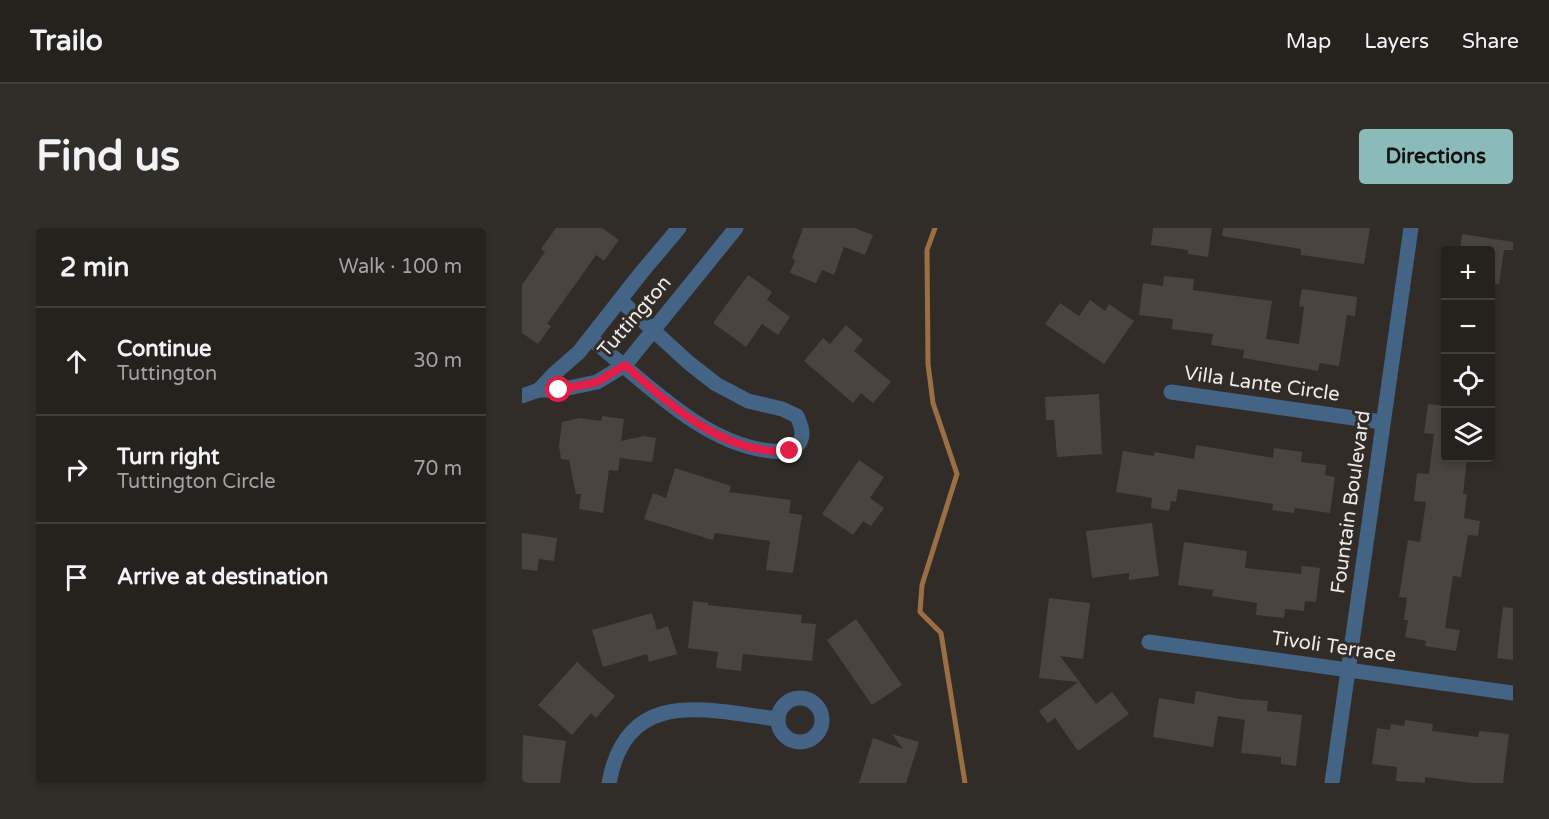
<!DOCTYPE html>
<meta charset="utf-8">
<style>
body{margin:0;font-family:"Varela Round",sans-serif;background:#312e2a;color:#f1f3f6}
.controls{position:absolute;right:18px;top:18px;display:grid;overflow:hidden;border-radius:6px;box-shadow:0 3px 9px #0003}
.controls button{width:54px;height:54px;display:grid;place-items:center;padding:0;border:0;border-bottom:2px solid #423e3b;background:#25211d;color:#f1f3f6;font:30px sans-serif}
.stop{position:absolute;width:18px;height:18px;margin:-14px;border:4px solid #e11d48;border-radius:50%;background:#fff}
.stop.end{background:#e11d48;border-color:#fff;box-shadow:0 2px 6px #0008}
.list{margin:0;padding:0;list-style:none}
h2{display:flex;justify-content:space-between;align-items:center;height:78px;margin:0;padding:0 24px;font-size:26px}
h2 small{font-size:20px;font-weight:400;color:#a3a3a4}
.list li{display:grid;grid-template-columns:39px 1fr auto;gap:18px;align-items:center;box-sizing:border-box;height:108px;padding:0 24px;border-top:2px solid #423e3b}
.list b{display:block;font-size:22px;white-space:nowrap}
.list p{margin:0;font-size:20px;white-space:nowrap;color:#a3a3a4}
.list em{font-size:20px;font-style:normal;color:#a3a3a4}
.icon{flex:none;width:33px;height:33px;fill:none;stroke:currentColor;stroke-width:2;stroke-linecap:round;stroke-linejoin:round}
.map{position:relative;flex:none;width:991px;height:555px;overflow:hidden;border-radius:6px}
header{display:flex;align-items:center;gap:36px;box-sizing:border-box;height:84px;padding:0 30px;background:#25211d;border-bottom:2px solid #423e3b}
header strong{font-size:28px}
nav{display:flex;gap:33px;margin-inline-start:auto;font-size:21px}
.intro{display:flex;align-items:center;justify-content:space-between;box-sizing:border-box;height:144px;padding:0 36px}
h1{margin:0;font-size:42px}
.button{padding:15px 27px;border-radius:6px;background:#8bbbb9;color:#111;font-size:21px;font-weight:700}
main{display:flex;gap:36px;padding:0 36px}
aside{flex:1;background:#25211d;border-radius:6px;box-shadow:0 3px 9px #0003}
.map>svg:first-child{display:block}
</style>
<header>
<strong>Trailo</strong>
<nav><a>Map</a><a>Layers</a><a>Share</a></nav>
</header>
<div class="intro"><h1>Find us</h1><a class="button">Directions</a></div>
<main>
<aside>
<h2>2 min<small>Walk · 100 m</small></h2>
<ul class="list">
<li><svg class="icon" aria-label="ahead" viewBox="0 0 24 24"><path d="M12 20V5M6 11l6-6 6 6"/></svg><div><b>Continue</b><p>Tuttington</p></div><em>30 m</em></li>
<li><svg class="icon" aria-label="right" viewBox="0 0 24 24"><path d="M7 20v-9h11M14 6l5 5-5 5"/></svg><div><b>Turn right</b><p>Tuttington Circle</p></div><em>70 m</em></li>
<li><svg class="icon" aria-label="arrive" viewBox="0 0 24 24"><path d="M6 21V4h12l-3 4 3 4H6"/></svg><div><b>Arrive at destination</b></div></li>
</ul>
</aside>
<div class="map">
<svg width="991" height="555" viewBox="0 0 991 555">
<rect width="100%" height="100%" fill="#312c27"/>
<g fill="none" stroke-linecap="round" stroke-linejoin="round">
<path stroke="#9a7042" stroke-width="5" d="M413 0 405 22 406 136 411 175 435 246 400 357 398 384 419 405 443 555"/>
</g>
<g fill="#49443e">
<path d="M34 0H80L97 12 82 33 74 27 25 96 29 98 16 116 0 105V57L23 24 19 21Z"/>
<path d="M281 0H332L351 7 343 27 322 19 312 47 300 42 294 55 268 45 273 32 270 30Z"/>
<path d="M631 0H690L686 29 666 26V22L629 17Z"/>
<path d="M701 0H848L842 36 779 27V21L700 8Z"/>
<path d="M940 6 991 14V22H982L977 56H969V22H938Z"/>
<path d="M226 47 250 64 245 72 268 89 256 107 240 96 224 119 191 95Z"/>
<path d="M642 48 672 51 671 62 750 73 744 111 777 116 782 79 777 78 780 61 835 69 833 88 825 87 817 138 798 135 796 143 721 130 722 122 689 117 691 106 650 101 651 91 617 87 621 55 641 58Z"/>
<path d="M568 72 583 83 587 76 612 93 582 136 523 96 538 75 557 88Z"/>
<path d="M324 97 341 112 332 123 369 154 351 175 339 165 331 175 282 133 301 110 308 116Z"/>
<path d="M577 166 580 226 535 229 532 192H524L523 169Z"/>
<path d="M906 176 924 178V230H945L941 266 945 267 942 290 958 293 956 308 946 307 939 349 931 348 923 400 938 402 934 423 903 418 904 413 883 409 886 392H882L885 370 877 369 886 312 898 314 904 274 892 273 895 245 907 246 912 206 902 205Z"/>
<path d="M80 188 102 191 99 213 122 208 134 210 130 234 98 230 96 243 87 242 81 285 57 281 59 266H54L47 232 39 231 37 218 40 194 58 190 79 193Z"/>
<path d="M674 217 751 230 752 220 780 224 779 234 804 237 803 247 813 249 808 285 773 280 772 285 750 282 751 276 656 261 654 274 649 273 647 283 629 280 630 270 594 264 601 223 632 228 633 224 672 231Z"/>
<path d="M337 232 362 249 348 270 362 280 349 298 341 293 331 307 300 286Z"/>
<path d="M153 240 209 258 207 264 269 272 267 285 280 287 271 345 244 342 248 313 193 305 191 312 122 291 131 265 144 270Z"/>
<path d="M630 295 637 348 607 352V345L570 350 564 303Z"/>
<path d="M0 305 35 310 32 333 17 331 15 343 0 341Z"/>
<path d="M662 314 725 323 723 340 779 346 780 338 798 340 794 374 783 373 782 383 763 381 762 390 734 387 735 375 690 368 691 362 656 357Z"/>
<path d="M527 370 568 375 561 431 538 428 574 476 590 464 607 486 556 523 533 490 526 495 517 483 556 454 517 450Z"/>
<path d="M171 373 186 375V377L280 387 279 395 294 396 290 433 221 426 219 443 194 440 196 424 166 420Z"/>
<path d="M981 379 991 380V432L975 430Z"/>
<path d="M130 385 135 402 146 398 155 426 127 434 125 426 81 439 70 402Z"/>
<path d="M334 391 380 457 350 477 305 412Z"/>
<path d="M55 434 93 468 74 490 69 485 50 507 16 477Z"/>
<path d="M674 463 718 471 746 473 745 483 780 487 774 538 759 536V529L719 525 723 492 696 488 691 519 631 509 637 470 672 476Z"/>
<path d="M883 492 911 496 910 503 956 509 957 503 987 506 981 555H950L903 549V555L874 553 875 539 850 536 855 500 868 502 869 496 882 498Z"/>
<path d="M370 506 397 514 384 555H337L351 510 381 521Z"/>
<path d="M1 507 44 513 38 555H0Z"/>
</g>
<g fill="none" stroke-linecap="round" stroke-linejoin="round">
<g stroke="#436484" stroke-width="15">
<path d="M68 110C121 151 179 216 249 223 258 224 268 225 275 218 284 208 279 198 275 188L260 181 226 173 194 156 167 135 98 72"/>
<path d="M17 162 32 146 57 124 119 45 157 0"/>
<path d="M649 164 860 194"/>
<path d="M0 168 17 162H37L75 154 103 137 214 0"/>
<path d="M627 414 991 465"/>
<circle cx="278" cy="492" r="22"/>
<path d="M87 555C105 458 183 482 256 491"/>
<path d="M810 555 889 0"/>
</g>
</g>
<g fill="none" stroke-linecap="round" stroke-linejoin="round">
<path stroke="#e11d48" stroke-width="8" d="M37 162 75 154 103 137C148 177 203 228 268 223"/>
</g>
<g text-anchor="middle" stroke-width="6" stroke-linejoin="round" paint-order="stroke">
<g font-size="20" fill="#ece9e6" stroke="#312c27">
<text transform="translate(112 88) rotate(-49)" y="7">Tuttington</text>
<text transform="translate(740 155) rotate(8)" y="7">Villa Lante Circle</text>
<text transform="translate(828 274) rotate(-82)" y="7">Fountain Boulevard</text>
<text transform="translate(812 418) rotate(8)" y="7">Tivoli Terrace</text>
</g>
</g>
</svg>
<div class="controls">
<button>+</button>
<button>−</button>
<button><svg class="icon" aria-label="locate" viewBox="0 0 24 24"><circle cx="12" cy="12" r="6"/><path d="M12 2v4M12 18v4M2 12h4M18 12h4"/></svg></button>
<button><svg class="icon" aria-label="layers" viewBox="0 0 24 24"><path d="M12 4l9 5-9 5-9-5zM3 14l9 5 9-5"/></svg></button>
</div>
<div class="stop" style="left:37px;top:162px"></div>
<div class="stop end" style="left:268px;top:223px"></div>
</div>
</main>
